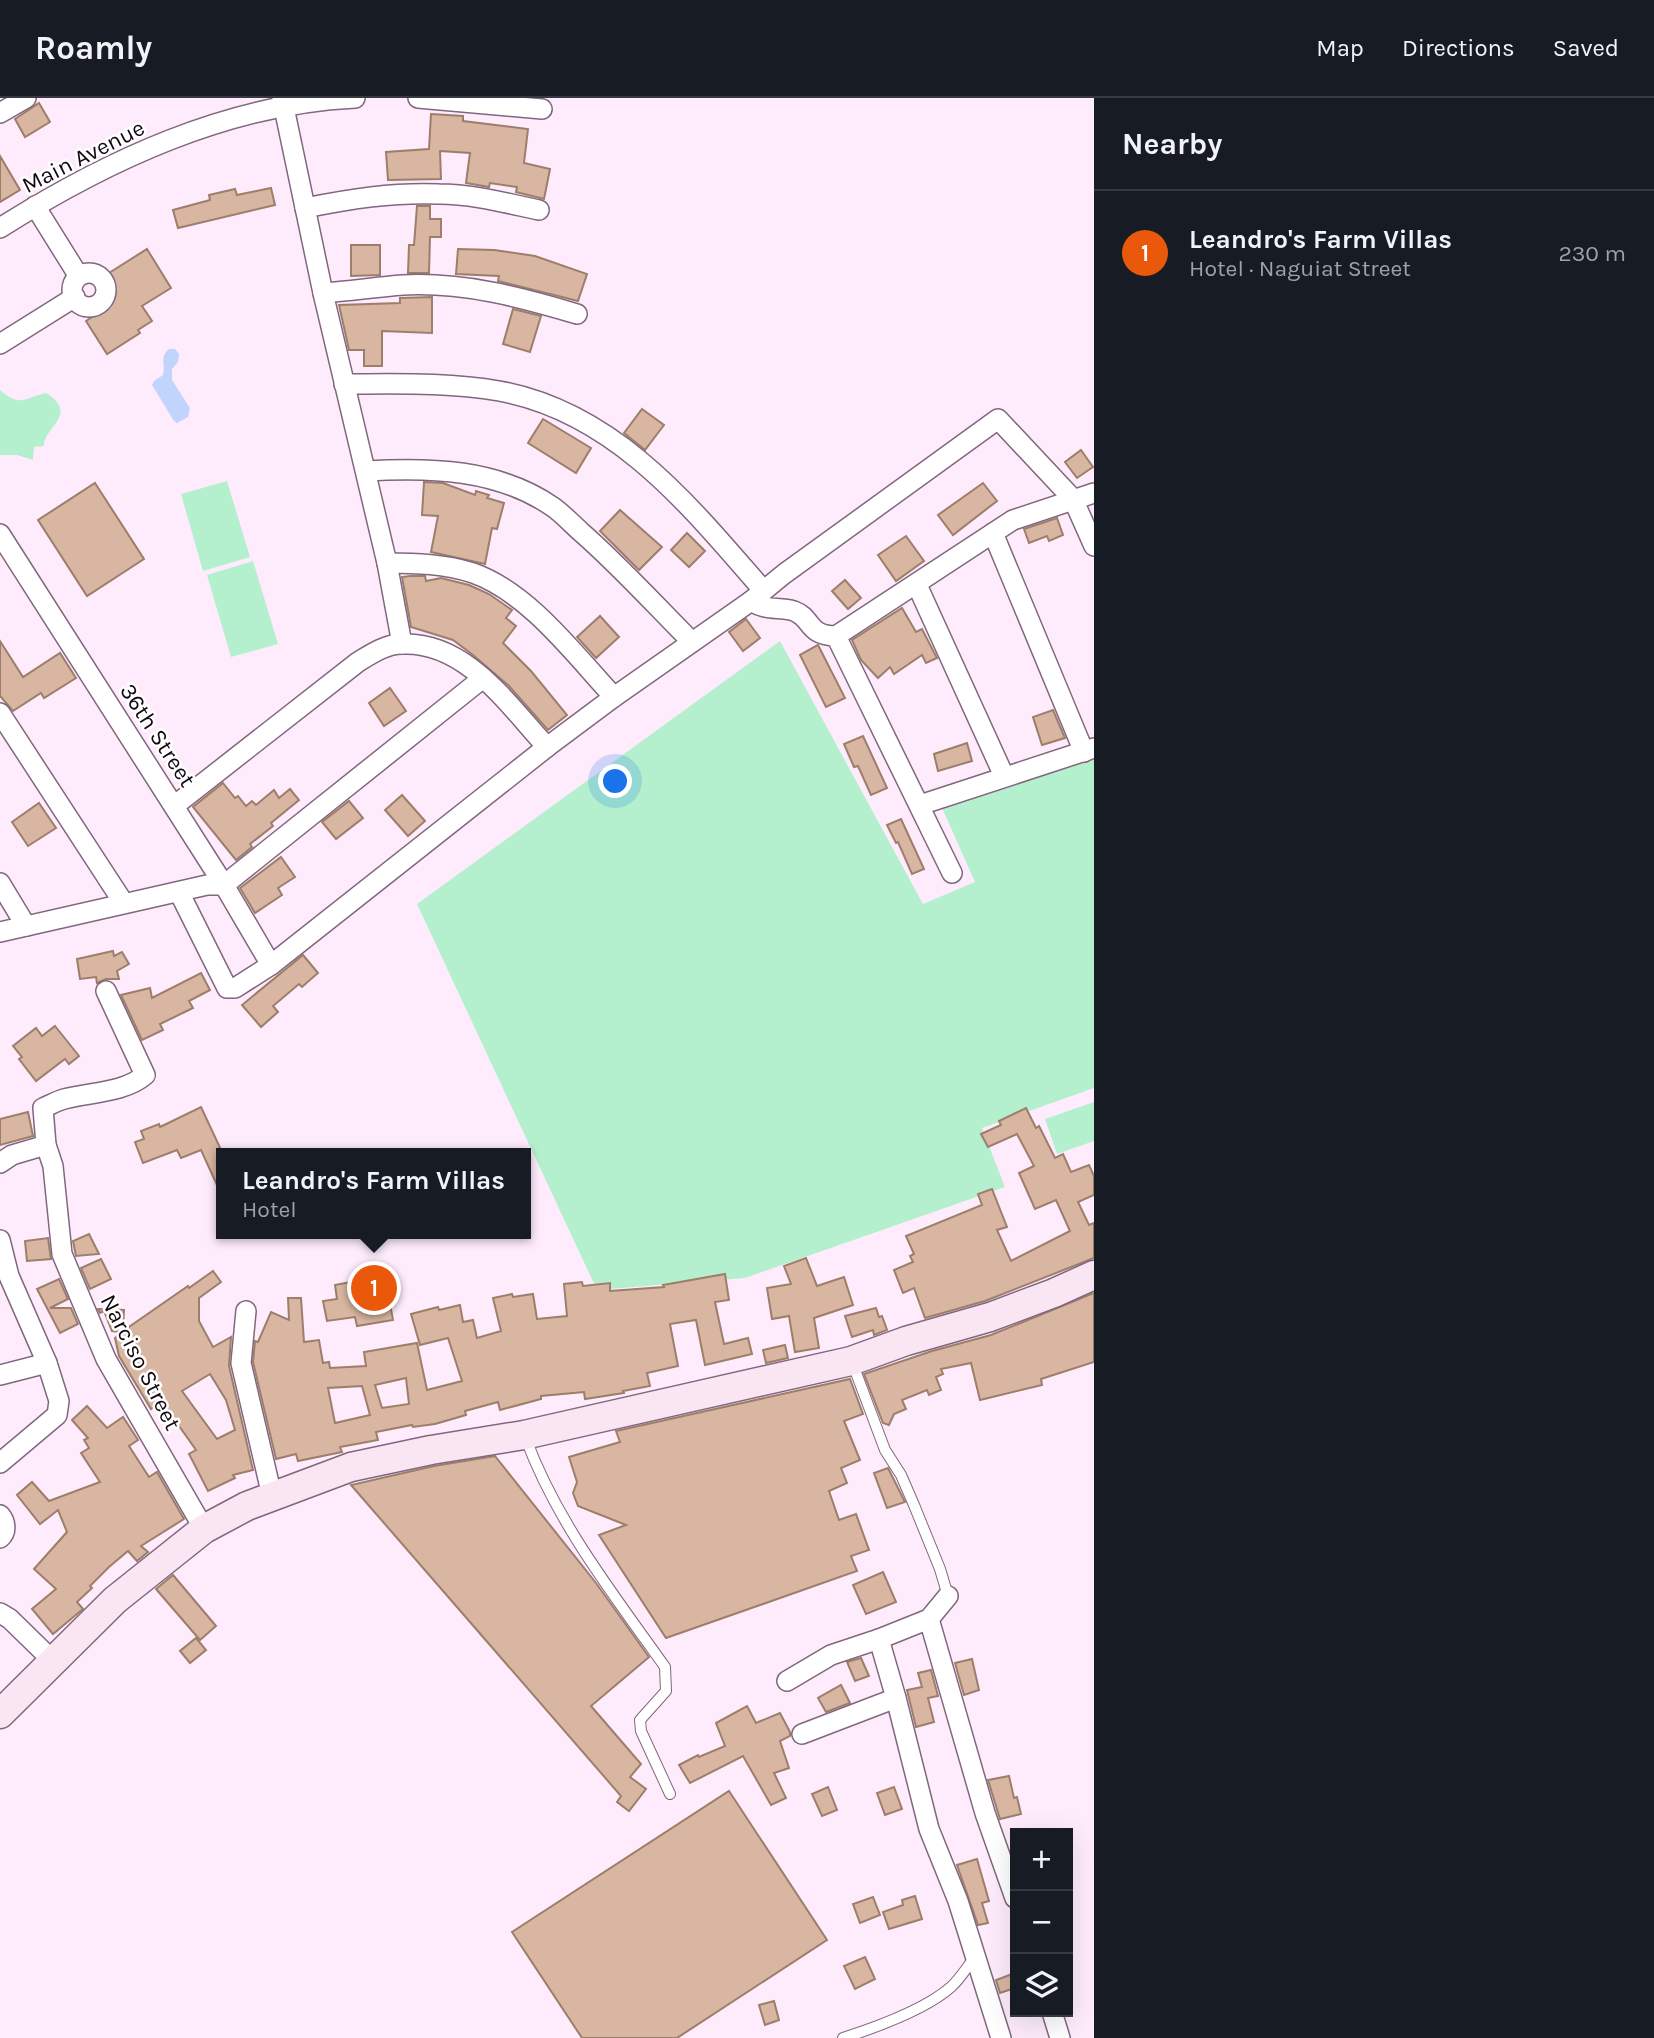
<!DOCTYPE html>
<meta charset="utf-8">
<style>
body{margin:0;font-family:Karla,sans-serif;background:#20242c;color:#f1f3f6}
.controls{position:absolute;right:21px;bottom:21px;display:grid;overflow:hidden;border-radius:0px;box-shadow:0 7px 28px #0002}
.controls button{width:63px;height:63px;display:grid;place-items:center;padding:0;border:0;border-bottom:2px solid #363941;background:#171b24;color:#f1f3f6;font:35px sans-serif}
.you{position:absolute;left:616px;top:684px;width:24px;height:24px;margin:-18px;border:5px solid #fff;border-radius:50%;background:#1a73e8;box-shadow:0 0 0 10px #1a73e833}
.badge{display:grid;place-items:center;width:46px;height:46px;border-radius:50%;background:#ea580c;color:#fff;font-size:23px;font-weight:700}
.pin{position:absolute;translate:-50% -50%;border:4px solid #fff;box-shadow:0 2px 7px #0006}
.popup{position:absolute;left:216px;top:1050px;width:315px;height:91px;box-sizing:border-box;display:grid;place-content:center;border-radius:0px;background:#171b24;filter:drop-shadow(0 2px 5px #0005);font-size:23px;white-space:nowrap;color:#9ea1a6}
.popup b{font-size:26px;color:#f1f3f6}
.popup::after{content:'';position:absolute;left:50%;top:100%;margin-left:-14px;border:14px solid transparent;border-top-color:#171b24}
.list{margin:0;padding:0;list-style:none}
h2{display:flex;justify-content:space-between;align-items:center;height:91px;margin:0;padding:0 28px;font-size:30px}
h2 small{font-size:23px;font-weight:400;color:#9ea1a6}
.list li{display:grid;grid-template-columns:46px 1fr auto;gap:21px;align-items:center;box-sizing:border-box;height:126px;padding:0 28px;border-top:2px solid #363941}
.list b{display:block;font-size:26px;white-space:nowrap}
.list p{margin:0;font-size:23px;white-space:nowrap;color:#9ea1a6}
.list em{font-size:23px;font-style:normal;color:#9ea1a6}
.icon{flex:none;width:38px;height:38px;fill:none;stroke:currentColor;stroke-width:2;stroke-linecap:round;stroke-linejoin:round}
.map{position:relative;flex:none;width:1094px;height:1940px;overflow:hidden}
header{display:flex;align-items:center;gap:42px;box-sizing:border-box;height:98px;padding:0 35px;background:#171b24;border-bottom:2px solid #363941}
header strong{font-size:33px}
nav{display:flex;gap:38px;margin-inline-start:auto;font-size:24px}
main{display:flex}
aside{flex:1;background:#171b24}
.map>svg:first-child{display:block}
</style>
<header>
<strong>Roamly</strong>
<nav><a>Map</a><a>Directions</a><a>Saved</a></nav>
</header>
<main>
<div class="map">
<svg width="1094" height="1940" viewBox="0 0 1094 1940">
<rect width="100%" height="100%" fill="#feecfd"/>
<g fill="#b5f0ce">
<path d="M0 292C21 310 23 300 46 295 80 316 44 329 44 348L34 349 33 362 17 357H0Z"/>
<path d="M227 383 250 459 203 473 181 396Z"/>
<path d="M253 463 278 546 231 559 207 477Z"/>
<path d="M780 543 923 806 975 784 942 710 1094 660V990L982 1030 1005 1089 745 1180 597 1192 417 806Z"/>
<path d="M1094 1004V1043L1057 1056 1045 1021Z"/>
</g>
<path fill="#c1d4fc" d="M169 251H175L179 256 178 264 172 271V282L190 310 188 319 177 325 174 323 152 287 154 283 163 277C166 267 159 259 169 251Z"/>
<g fill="#d8b6a1" stroke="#9d7e6a" stroke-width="2" fill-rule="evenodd">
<path d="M39 5 50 24 25 39 15 21Z"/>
<path d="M431 16 463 18V23L528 31 524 65 550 71 544 101 516 94 517 89 490 85 489 89 466 85 470 55 440 53 441 81 388 82 386 54 429 51Z"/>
<path d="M0 58 20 92 0 104Z"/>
<path d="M271 90 275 107 178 130 173 112 210 102 209 97 235 91 237 97Z"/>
<path d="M417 108H430V121H441V139H430L429 175H408L409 147H414Z"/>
<path d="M351 147H380V177L351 178Z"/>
<path d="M147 151 171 190 142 208 152 223 138 232 140 235 107 256 86 223 104 211 114 182 109 175Z"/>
<path d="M458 151 494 152 535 158 587 176 578 203 498 183 499 178 456 176Z"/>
<path d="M432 199V235L382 233V268H364V252H349L339 207 400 205V200Z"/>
<path d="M513 211 541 218 530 254 503 246Z"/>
<path d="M642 311 664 327 645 352 624 335Z"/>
<path d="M543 321 591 350 576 375 528 345Z"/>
<path d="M1081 352 1093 369 1077 380 1065 364Z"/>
<path d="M424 384 443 385 475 397 476 393 489 397 487 400 504 405 497 431 492 430 485 466 431 454 438 418 422 417Z"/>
<path d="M95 385 144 461 87 498 38 422Z"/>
<path d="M983 385 997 403 953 437 938 417Z"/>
<path d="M620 412 662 449 639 472 600 433Z"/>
<path d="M1057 420 1063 437 1049 443 1047 438 1029 445 1024 431Z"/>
<path d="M687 435 705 453 689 469 671 452Z"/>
<path d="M906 438 924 463 896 483 878 457Z"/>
<path d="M410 478H425L426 483 441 480 469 487 489 496 512 512 506 520 516 528 503 545 531 573 567 617 548 632 509 588 473 557 453 542 411 529 402 479Z"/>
<path d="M845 482 861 500 848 511 832 493Z"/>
<path d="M902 510 916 534 922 531 937 560 926 565 922 557 894 576 890 569 878 580 861 562 852 542Z"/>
<path d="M600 518 619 539 596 560 577 539Z"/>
<path d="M746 521 760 540 743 553 729 534Z"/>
<path d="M0 543 23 579 60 555 76 580 44 600 41 595 13 613 0 598Z"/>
<path d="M818 547 845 600 826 609 800 557Z"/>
<path d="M390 590 406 613 384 628 369 605Z"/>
<path d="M1053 612 1065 640 1042 647 1033 619Z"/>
<path d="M863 638 887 690 871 697 858 668 854 669 844 646Z"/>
<path d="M967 645 972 663 938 673 934 656Z"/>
<path d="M223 685 235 700 238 698 246 708 252 703 256 707 274 692 279 700 290 691 299 702 271 725 273 728 250 746 252 749 236 762 193 709Z"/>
<path d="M402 697 425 723 408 738 385 712Z"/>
<path d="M349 703 363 720 336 741 322 724Z"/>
<path d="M39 705 56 730 28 748 12 724Z"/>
<path d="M901 721 924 771 912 776 898 744 896 745 887 727Z"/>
<path d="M281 759 295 779 278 790 282 797 255 815 240 790Z"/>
<path d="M113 853 114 858 122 854 129 866 117 873 119 881H106L97 885 96 879 80 881 77 861Z"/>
<path d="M303 857 318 875 302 889 299 886 273 908 278 914 261 929 242 907Z"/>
<path d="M201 875 210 892 189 903 193 910 160 926 163 932 142 942 121 897 150 890 152 900Z"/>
<path d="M55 928 79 958 69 966 65 961 36 983 19 961 22 959 13 948 36 930 42 938Z"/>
<path d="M201 1009 222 1054V1098L201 1052 181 1060 177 1052 143 1065 135 1044 144 1041 141 1033 159 1026 160 1029Z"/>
<path d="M1026 1010 1036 1030 1039 1028 1055 1060 1063 1056 1071 1074 1089 1067 1094 1078V1097L1078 1104 1089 1127 1094 1125V1160L985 1203 925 1220 914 1190 903 1195 894 1172 913 1164 910 1158 914 1156 906 1138 982 1107 978 1096 992 1091 1007 1129 997 1132 1011 1163 1070 1133 1056 1102 1035 1111 1019 1075 1034 1068 1017 1036 988 1049 981 1036 1001 1027 999 1023Z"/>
<path d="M28 1014 33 1038 0 1047V1021Z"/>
<path d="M89 1136 99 1156 76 1158 73 1143Z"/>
<path d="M48 1140 51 1161 27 1163 25 1143Z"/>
<path d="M806 1160 817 1188 844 1179 853 1207 814 1220 819 1250 795 1254 789 1218 772 1221 767 1190 791 1186 784 1168Z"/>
<path d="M101 1161 111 1181 90 1191 81 1170Z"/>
<path d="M213 1173 221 1184 199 1200V1223L213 1249 231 1239 229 1268 253 1372 233 1377 235 1380 208 1393 189 1356 196 1352 162 1304 151 1311 119 1258 115 1240 122 1234 112 1233 104 1213 100 1215 98 1211 124 1212 123 1233 188 1188 189 1190ZM210 1276 226 1302 235 1332 217 1341 182 1293Z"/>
<path d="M725 1176 729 1202 715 1204 724 1246 748 1240 752 1256 705 1267 696 1222 670 1226 678 1268 647 1275 650 1288 623 1293 624 1295 585 1301 584 1294 541 1298V1301L500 1312 498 1304 465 1313 466 1317 435 1326 413 1329 412 1327 376 1334 378 1342 340 1349 342 1354 298 1363 296 1356 276 1361 253 1264 255 1243 258 1244 271 1214 289 1222 288 1200H301L304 1244 319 1242 323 1265 329 1264 330 1270 366 1268 364 1254 417 1245 427 1292 462 1283 448 1240 420 1247 411 1216 438 1209 439 1212 460 1207 463 1224 473 1222 477 1240 501 1233 493 1200 512 1196 513 1199 533 1196 537 1221 567 1218 564 1186 582 1184 583 1188 610 1185V1193L664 1189 663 1187ZM406 1280 409 1306 382 1310 375 1287ZM362 1288 370 1317 335 1325 328 1290Z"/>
<path d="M59 1181 68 1201 50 1210H71L78 1226 60 1235 37 1191Z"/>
<path d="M356 1183 361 1211 390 1206 393 1222 357 1228 355 1219 327 1223 323 1203 337 1201 335 1187Z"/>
<path d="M1094 1195V1264L1041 1281 1042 1287 980 1302 971 1265 941 1271 943 1276 936 1279 941 1292 929 1297 927 1292 902 1302 906 1311 894 1316 889 1327 883 1325 864 1276 932 1253 991 1237Z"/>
<path d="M876 1210 879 1219 882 1218 887 1232 874 1237 873 1232 852 1239 845 1218Z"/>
<path d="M785 1247 788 1260 766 1265 763 1252Z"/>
<path d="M850 1281 863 1316 844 1323 860 1362 841 1370 847 1385 829 1393 839 1422 856 1416 869 1452 851 1458 857 1473 666 1540 599 1437 626 1427 578 1408 573 1395 577 1384 569 1359 620 1344 616 1333Z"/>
<path d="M87 1308 107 1330 123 1319 138 1342 129 1348 149 1379 157 1374 184 1421 141 1448 148 1454 137 1463 128 1453 109 1469 90 1488 92 1490 77 1504 83 1511 53 1536 32 1511 56 1491 34 1471 67 1434 58 1412 40 1426 17 1397 32 1384 49 1403 100 1384 81 1355 89 1350 84 1342 88 1340 72 1322Z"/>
<path d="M495 1358 596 1485 649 1559 591 1608 641 1666 630 1679 646 1691 629 1713 617 1704 621 1698 351 1387 434 1368Z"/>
<path d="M888 1370 905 1404 887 1410 874 1375Z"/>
<path d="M883 1474 896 1504 866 1516 853 1487Z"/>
<path d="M173 1477 216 1528 200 1542 156 1491Z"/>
<path d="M196 1540 206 1552 190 1565 180 1553Z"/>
<path d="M861 1560 869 1578 855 1583 847 1564Z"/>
<path d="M972 1561 979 1592 964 1597 955 1565Z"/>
<path d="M931 1572 938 1598 928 1600 934 1624 916 1629 907 1592 922 1589 918 1575Z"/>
<path d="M841 1587 850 1605 826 1614 818 1600Z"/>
<path d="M747 1608 756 1625 780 1615 790 1634V1638L780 1643 789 1670 774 1675 786 1700 771 1707 743 1658 690 1685 679 1667 698 1657 699 1659 725 1648 716 1625Z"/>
<path d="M1009 1678 1014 1700 1017 1699 1021 1716 1000 1721 988 1682Z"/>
<path d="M828 1689 837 1712 822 1718 812 1696Z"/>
<path d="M894 1689 902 1711 885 1717 877 1695Z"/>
<path d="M729 1693 827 1842 677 1940H582L512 1834Z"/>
<path d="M977 1761 989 1803 982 1805 988 1825 978 1827 957 1767Z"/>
<path d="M915 1798 922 1821 889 1831 883 1814 903 1807 902 1802Z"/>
<path d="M873 1799 880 1817 860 1825 853 1806Z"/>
<path d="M865 1859 875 1881 855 1891 844 1868Z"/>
<path d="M1015 1875V1890L1000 1895 996 1882Z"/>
<path d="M774 1903 779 1922 765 1927 759 1907Z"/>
</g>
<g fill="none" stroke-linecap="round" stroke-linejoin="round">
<g stroke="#80677f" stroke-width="12">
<g id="lane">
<path d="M852 1264 885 1352 901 1377 914 1407 940 1471 948 1498"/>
<path d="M526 1341C557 1425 614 1497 665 1569L666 1593 640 1622 641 1633 670 1696"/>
<path d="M843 1940C874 1930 926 1911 951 1889 960 1881 967 1869 975 1859"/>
</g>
</g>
<g stroke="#80677f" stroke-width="22">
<g id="street">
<path d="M282 0 323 195 387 465 402 546"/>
<path d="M418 0 542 11"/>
<path d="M0 15 26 0"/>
<path d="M35 108 78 177"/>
<path d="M305 110C350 101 393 94 439 96 473 96 506 105 539 112"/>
<path d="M0 130C106 63 227 6 355 0"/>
<circle cx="89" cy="192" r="17"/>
<path d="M323 195C350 193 377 189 403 187 463 184 521 199 577 216"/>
<path d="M0 246 75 199"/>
<path d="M344 286C395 286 448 284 499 293 615 314 690 408 763 492"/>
<path d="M366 373C430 369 498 371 553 409 563 416 572 426 581 434 620 468 655 507 692 544"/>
<path d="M993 435 1084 654"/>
<path d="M0 436 224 787 271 867"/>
<path d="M387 465C416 465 445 466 473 475 528 494 575 557 614 599"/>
<path d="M917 487 1004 678"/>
<path d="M751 503C768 514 777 508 794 513 813 520 806 537 836 538L952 775"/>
<path d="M836 538 1013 422 1094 395"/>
<path d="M0 615 123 804"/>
<path d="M920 707 1094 650"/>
<path d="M174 708 358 564C371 556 386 546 402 546 466 543 508 607 547 649"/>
<path d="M0 785 26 828"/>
<path d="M179 794 227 890H235L271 867 547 649 614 599 751 503 784 476 998 321 1073 401 1094 448"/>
<path d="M0 834 207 787H224L483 580"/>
<path d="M46 1047 43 1010C50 1007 57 1003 64 1001 90 994 124 995 145 977L106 893"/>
<path d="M0 1065 12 1057 46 1047 53 1068 62 1156 106 1261 204 1431"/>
<path d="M0 1142 9 1178 47 1265 59 1303 57 1317 0 1365"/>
<path d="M246 1213 241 1265 272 1398"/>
<path d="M0 1277 47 1265"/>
<path d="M0 1417C6 1424 7 1434 0 1440"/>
<path d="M0 1515 10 1521 54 1564"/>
<path d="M929 1521 985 1715 1015 1800"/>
<path d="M879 1541 929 1521 948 1498"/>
<path d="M787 1583 831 1557 879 1541 896 1600 929 1731 958 1803 1001 1940"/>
<path d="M802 1636 896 1600"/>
<path d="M1052 1914 1060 1940"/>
</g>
</g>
<g stroke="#80677f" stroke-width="31">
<path id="secondary" d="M0 1616 115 1502 204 1431 247 1408 351 1369 431 1352 524 1337 851 1263 906 1243 990 1219 1054 1195 1094 1177"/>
</g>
<use href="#lane" stroke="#fff" stroke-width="10"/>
<use href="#street" stroke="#fff" stroke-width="19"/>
<use href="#secondary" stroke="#f9e6f2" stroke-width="28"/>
</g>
<g text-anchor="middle" stroke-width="5" stroke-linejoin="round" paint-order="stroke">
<g font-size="23" fill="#110811" stroke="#fff">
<text transform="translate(83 58) rotate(-27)" y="8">Main Avenue</text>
<text transform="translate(158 637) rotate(57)" y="8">36th Street</text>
<text transform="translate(141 1264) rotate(63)" y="8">Narciso Street</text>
</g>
</g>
</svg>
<div class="controls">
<button>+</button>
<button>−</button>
<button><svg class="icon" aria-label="layers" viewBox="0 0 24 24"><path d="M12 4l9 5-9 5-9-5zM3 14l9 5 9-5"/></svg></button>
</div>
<div class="you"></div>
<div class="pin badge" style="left:374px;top:1190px">1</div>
<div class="popup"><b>Leandro's Farm Villas</b>Hotel</div>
</div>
<aside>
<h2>Nearby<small></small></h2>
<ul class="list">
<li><span class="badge">1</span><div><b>Leandro's Farm Villas</b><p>Hotel · Naguiat Street</p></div><em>230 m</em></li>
</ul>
</aside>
</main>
